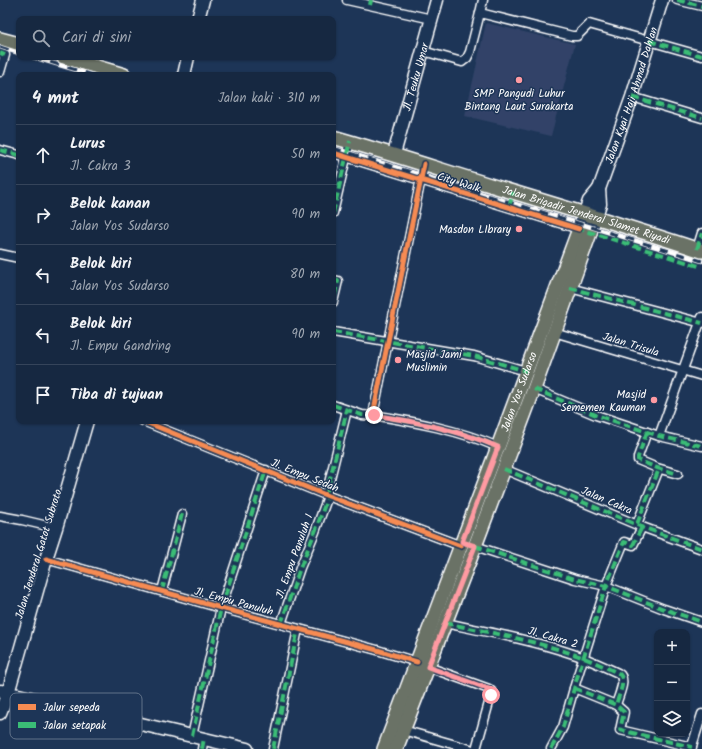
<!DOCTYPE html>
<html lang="id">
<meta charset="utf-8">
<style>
body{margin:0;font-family:Kalam,sans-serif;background:#1f3048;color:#f1f3f6}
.controls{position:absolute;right:12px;bottom:12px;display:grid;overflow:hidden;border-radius:8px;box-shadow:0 1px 3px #0004}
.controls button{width:36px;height:36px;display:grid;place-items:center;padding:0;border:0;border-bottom:1px solid #35445a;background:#162841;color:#f1f3f6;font:20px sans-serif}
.stop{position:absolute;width:12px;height:12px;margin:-9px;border:3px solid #ff9aa2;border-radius:50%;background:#fff}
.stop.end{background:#ff9aa2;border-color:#fff;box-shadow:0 1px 4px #0008}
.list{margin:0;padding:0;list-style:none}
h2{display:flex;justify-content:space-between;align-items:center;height:52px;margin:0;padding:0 16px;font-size:17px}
h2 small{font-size:13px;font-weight:400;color:#9ea6b1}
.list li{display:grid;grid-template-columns:26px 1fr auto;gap:12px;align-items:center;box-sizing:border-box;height:60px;padding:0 16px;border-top:1px solid #35445a}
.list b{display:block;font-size:15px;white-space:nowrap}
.list p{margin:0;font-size:13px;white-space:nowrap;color:#9ea6b1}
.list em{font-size:13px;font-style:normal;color:#9ea6b1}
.icon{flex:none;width:22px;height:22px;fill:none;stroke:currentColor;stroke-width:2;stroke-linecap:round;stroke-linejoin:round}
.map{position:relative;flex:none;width:702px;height:749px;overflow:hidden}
.search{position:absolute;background:#162841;box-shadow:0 1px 3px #0004;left:16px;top:16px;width:320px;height:44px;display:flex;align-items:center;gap:10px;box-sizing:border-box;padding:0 14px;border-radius:8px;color:#9ea6b1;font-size:15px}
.panel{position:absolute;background:#162841;box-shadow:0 1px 3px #0004;left:16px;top:72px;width:320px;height:352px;border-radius:8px}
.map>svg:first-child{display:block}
</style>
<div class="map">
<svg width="702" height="749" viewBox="0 0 702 749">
<rect width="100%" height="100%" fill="#1d3557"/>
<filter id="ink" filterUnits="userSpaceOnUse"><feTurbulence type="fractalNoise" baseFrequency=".025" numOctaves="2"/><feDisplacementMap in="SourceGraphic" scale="8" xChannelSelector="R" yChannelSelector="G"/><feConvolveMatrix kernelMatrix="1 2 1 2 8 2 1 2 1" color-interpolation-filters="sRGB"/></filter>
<g filter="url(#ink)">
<path fill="#304367" d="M486 23 575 44 551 136 465 116Z"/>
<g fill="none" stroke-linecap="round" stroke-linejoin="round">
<g stroke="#fff" stroke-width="11">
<g id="street">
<path d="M347 0 432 19"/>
<path d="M483 0 480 13 572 36H577L589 24 702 56"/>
<path d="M677 0 702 6"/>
<path d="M423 51 462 62 467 58 470 52 480 13"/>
<path d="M0 53 5 55 0 72"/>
<path d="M632 97 702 118"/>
<path d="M0 150 19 155"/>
<path d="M333 153 579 229"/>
<path d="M333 213 350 141"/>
<path d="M697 249 702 233"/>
<path d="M0 254 19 258"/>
<path d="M333 280 338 281 333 302"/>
<path d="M570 288 702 323"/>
<path d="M333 332 474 356 526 371"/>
<path d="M554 332 702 376"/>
<path d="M534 389 596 415 659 436 702 446"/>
<path d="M333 405 362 415 373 416V415C416 422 459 430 498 447"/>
<path d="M373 415 424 164"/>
<path d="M143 421 328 496 461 546"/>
<path d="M647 432 638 457V460L657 468 678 474"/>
<path d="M659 436 702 317"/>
<path d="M504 469 642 527 702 549"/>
<path d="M326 495 347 410"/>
<path d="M0 516 22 520 56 528"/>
<path d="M637 524 659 469"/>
<path d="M475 546 575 579 606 586 664 609 702 622"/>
<path d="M46 559 221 608 377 650 417 662"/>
<path d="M162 591 182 514"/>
<path d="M445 623C488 632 531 640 573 654 588 659 603 666 618 673 628 679 618 696 616 705"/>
<path d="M281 624 300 568 315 532 328 496"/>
<path d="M428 667 489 689 492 692 476 749"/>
<path d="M574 688 616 705 624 712 620 730 692 747"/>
<path d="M403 730 470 749"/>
<path d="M192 736 221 608 266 470"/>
<path d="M202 749 204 738"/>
<path d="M273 749 298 629"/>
<path d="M551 749 563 727 577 678 606 586 624 542 633 545 642 527"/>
<path d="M691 749 702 714"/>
</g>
</g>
<g stroke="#fff" stroke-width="15">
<g id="secondary">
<path d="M198 19 203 0"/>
<path d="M184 75 188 57"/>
<path id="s1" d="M394 154 437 0"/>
<path d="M579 229 589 201 599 189"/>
<path id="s2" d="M590 233 600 204 599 189 632 97 662 0"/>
<path d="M1 691 247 749"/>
<path d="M0 713 8 693 46 559 56 528 87 421"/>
</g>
</g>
<g stroke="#fff" stroke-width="16">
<g id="primary">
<path d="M0 39 19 44"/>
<path d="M63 57 124 75"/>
<path id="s3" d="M333 137C393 154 453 174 513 192 576 211 639 230 702 251"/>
<path id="s4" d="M384 749 498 447 579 229"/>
<path d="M396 749 475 546 534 389 590 233"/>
</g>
</g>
<use href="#street" stroke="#1d3557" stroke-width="8"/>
<use href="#secondary" stroke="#1d3557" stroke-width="12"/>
<use href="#primary" stroke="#6a7266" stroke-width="13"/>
<g stroke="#fff" stroke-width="4.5">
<g id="rail">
<path d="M0 47 19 53"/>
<path d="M33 57 93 75"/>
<path d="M333 148 702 261"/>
</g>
</g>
<use href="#rail" stroke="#1d3557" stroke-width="3" stroke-dasharray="9" stroke-linecap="butt"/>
<g stroke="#3abd76" stroke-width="4" stroke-dasharray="8 4" stroke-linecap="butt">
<path d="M677 0 702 6"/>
<path d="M370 5 371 0"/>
<path d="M649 41 702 56"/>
<path d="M0 53 5 55"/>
<path d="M632 97 702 118"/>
<path d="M0 150 19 155"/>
<path d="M509 207 513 192"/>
<path d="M333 213 350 141"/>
<path d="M576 228 702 267"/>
<path d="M697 249 702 233"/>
<path d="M333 280 338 281 333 302"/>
<path d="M570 288 702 323"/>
<path d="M333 332 474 356 526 371"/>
<path d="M534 389 596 415 659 436 702 446"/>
<path d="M333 405 362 415 373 416V415C416 422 459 430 498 447"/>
<path d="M647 432 638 457V460L657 468 678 474"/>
<path d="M504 469 642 527 702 549"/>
<path d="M326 495 347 410"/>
<path d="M637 524 659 469"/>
<path d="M475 546 575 579 606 586 664 609 702 622"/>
<path d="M162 591 182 514"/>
<path d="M445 623C488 632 531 640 573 654 588 659 603 666 618 673 628 679 618 696 616 705"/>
<path d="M281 624 300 568 315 532 328 496"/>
<path d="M574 688 616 705 624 712 620 730 692 747"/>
<path d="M192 736 221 608 266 470"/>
<path d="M202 749 204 738"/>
<path d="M273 749 298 629"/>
<path d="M551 749 563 727 577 678 606 586 624 542 633 545 642 527"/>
</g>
<g stroke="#1d3557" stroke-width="8">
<g id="cycleway">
<path d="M333 153 579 229"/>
<path d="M373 415 424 164"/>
<path d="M143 421 328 496 461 546"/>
<path d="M46 559 221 608 377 650 417 662"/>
</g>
</g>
<use href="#cycleway" stroke="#f68b52" stroke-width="5"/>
</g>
</g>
<g fill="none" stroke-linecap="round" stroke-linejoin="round" filter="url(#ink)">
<path stroke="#ff9aa2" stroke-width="5" d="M374 415C416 422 459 430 498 447L462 542 475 546 428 667 489 689 492 692 491 695"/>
</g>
<g fill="#ff9aa2" stroke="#1d3557" stroke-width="1.5">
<circle cx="519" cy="80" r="4"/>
<circle cx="519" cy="229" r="4"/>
<circle cx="398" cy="360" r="4"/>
<circle cx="654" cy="400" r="4"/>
</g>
<g text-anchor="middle" stroke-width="3" stroke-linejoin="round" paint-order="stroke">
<g font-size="11" fill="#fff" stroke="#1d3557">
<text dy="4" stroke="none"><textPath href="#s1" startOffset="80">Jl. Teuku Umar</textPath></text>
<text dy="4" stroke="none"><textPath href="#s2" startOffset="145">Jalan Kyai Haji Ahmad Dahlan</textPath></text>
<text transform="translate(459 182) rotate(17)" y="4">City Walk</text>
<text dy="4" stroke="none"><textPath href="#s3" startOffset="265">Jalan Brigadir Jenderal Slamet Riyadi</textPath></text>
<text transform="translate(631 344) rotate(17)" y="4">Jalan Trisula</text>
<text dy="4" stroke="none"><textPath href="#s4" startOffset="382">Jalan Yos Sudarso</textPath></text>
<text transform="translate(305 475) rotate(22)" y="4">Jl. Empu Sedah</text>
<text transform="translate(607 500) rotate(23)" y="4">Jalan Cakra</text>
<text transform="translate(38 554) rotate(-73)" y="4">Jalan Jenderal Gatot Subroto</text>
<text transform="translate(294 556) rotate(-70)" y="4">Jl. Empu Panuluh 1</text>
<text transform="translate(234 601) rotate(15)" y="4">Jl. Empu Panuluh</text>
<text transform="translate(553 637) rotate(16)" y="4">Jl. Cakra 2</text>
</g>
<g font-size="11" fill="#fff" stroke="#1d3557" text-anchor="end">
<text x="519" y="97" text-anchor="middle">SMP Pangudi Luhur<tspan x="519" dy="13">Bintang Laut Surakarta</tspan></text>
<text x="511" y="233">Masdon LIbrary</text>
<text x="406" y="358" text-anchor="start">Masjid Jami<tspan x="406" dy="13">Muslimin</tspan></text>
<text x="646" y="398">Masjid<tspan x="646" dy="13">Sememen Kauman</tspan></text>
</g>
</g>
<rect x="10" y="693" width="132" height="46" rx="6" fill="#1d3557" stroke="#617289" stroke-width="1"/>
<rect x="18" y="704" width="18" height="6" fill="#f68b52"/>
<rect x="18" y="722" width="18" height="6" fill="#3abd76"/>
<g font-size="11" fill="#fff">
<text x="43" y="711">Jalur sepeda</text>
<text x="43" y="729">Jalan setapak</text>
</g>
</svg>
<div class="controls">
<button>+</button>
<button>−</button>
<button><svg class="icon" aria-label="layers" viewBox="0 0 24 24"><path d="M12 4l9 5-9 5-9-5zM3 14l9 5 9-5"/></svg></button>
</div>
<div class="stop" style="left:491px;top:695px"></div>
<div class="stop end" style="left:374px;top:415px"></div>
<div class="search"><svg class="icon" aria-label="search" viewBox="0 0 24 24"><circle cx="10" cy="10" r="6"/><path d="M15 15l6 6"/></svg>Cari di sini</div>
<section class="panel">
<h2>4 mnt<small>Jalan kaki · 310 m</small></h2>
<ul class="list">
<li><svg class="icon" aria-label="ahead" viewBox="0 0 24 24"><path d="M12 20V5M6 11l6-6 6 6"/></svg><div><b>Lurus</b><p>Jl. Cakra 3</p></div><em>50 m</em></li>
<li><svg class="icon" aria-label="right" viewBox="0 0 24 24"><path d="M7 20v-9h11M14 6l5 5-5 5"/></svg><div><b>Belok kanan</b><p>Jalan Yos Sudarso</p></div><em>90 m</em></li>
<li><svg class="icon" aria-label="left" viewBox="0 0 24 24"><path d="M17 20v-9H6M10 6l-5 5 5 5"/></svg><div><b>Belok kiri</b><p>Jalan Yos Sudarso</p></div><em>80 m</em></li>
<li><svg class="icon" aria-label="left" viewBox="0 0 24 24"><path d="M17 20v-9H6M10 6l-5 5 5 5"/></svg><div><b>Belok kiri</b><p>Jl. Empu Gandring</p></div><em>90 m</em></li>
<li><svg class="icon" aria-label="arrive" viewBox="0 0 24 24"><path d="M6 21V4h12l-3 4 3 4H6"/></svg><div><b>Tiba di tujuan</b></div></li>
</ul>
</section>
</div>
